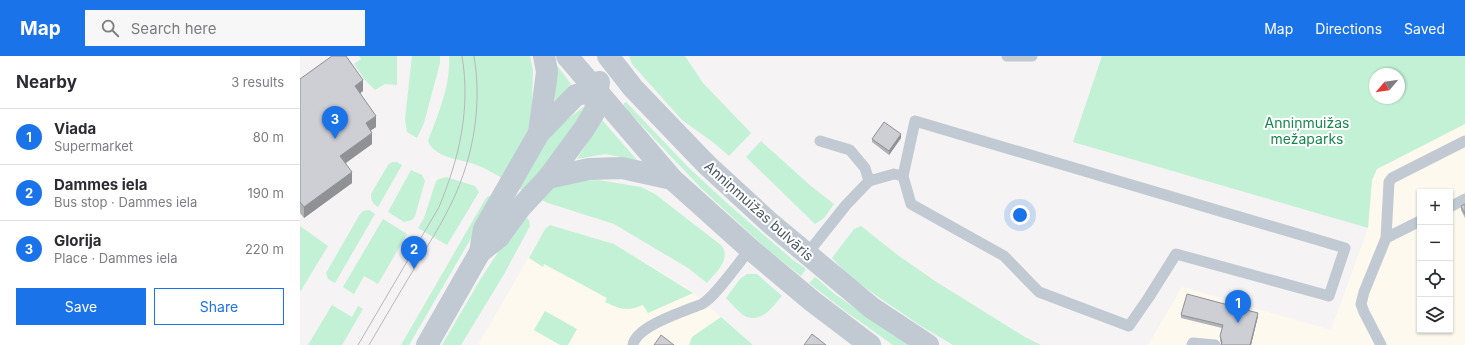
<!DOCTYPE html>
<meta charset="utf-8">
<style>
body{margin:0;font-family:Inter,sans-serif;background:#f7f7f7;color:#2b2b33}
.controls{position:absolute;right:12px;bottom:12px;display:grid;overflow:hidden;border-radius:0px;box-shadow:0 1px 3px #0004}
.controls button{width:36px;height:36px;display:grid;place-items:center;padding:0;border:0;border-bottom:1px solid #e1e1e2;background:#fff;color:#2b2b33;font:20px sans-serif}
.compass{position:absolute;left:1069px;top:12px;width:36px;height:36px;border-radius:50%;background:#fff;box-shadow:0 1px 3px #0004;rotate:241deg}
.you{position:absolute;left:720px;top:159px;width:14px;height:14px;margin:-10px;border:3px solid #fff;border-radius:50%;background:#1a73e8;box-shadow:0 0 0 6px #1a73e833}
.badge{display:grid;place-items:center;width:26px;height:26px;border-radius:50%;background:#1a73e8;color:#fff;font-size:13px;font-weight:700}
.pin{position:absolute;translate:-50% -33px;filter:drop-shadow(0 1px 2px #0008)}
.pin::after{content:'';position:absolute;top:21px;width:14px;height:12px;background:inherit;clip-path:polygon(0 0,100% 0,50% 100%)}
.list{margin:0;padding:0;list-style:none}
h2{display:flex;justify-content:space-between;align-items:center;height:52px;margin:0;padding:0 16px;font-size:17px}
h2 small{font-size:13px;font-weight:400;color:#7c7c81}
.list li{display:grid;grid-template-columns:26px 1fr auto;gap:12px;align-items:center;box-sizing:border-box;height:56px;padding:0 16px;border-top:1px solid #e1e1e2}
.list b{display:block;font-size:15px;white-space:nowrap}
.list p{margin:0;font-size:13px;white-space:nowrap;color:#7c7c81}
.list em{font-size:13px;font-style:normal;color:#7c7c81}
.actions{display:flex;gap:8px;padding:12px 16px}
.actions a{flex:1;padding:9px 0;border:1px solid #1a73e8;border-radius:0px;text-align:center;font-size:14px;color:#1a73e8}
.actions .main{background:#1a73e8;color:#fff}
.icon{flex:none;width:22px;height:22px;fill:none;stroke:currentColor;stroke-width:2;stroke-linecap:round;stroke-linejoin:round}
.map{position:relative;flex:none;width:1165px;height:289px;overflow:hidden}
header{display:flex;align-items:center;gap:24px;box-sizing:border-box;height:56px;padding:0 20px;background:#1a73e8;color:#fff}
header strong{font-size:19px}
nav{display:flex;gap:22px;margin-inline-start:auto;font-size:14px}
.search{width:280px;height:36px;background:#f7f7f7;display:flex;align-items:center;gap:10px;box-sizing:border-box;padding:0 14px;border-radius:0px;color:#7c7c81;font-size:15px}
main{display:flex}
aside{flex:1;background:#fff}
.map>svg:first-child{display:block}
</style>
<header>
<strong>Map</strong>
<div class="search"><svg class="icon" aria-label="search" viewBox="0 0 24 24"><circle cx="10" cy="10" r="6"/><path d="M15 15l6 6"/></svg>Search here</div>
<nav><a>Map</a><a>Directions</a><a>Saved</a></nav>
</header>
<main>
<aside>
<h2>Nearby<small>3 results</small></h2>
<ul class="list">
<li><span class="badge">1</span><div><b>Viada</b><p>Supermarket</p></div><em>80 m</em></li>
<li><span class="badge">2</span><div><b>Dammes iela</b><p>Bus stop · Dammes iela</p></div><em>190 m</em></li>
<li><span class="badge">3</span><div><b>Glorija</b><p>Place · Dammes iela</p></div><em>220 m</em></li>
</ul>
<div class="actions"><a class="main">Save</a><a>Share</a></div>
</aside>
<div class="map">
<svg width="1165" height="289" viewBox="0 0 1165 289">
<rect width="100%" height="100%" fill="#f5f3f3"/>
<g fill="#fdf9ef" fill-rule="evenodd">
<path d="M1165 68V289H848L882 231 1031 274 1068 172 1072 124 1077 113ZM1120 136H1150V274H1120Z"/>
<path d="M250 169 314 188 389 233 453 289H178L245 173Z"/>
</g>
<g fill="#c3f1d5" fill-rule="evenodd">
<path d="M59 0H97V29L85 28 75 34 65 24 54 8 61 3Z"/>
<path d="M112 0H140V7L124 67 117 82 107 76 105 63Z"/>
<path d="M149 0H230L233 14 231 73 205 124C195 118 185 112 174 108 159 103 135 102 128 85 138 59 151 29 149 0Z"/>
<path d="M329 0H385L403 27 451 77 429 100 414 87 382 64 332 8Z"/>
<path d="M802 0H1165V68L1077 113 1072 124 1068 172 773 86ZM1075 18H1099V42H1075Z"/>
<path d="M256 8 271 28 255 47Z"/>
<path d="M326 46 389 112 429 149 493 204 506 213 501 220 467 193 401 132 328 55 324 49V47Z"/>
<path d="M287 48 267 80 226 137 216 131 244 87 259 70Z"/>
<path d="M302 64 337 104 305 98 277 103Z"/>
<path d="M461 85 512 131 534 148 524 162 515 168 446 101Z"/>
<path d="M92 106H97L102 109 78 151C73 148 71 145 71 138L88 109Z"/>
<path d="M111 114 122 119 125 125 115 160 112 164 104 166 88 156Z"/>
<path d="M146 121 175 130 179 136 147 189 118 172 124 162 136 125 139 123Z"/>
<path d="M298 124 341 131 355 138 422 190C431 204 416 216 407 227L388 212 314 168 248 147 239 143C256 124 275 125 298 124Z"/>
<path d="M189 140 195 141 109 289H101L186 142Z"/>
<path d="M69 154 75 158 35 227 28 223 26 217 60 158 63 155Z"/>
<path d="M226 161 229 164 230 170 203 220 161 289H142L180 224 206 184Z"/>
<path d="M83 163 107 178 78 228 64 220 54 238 43 231Z"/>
<path d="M250 169 314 188 393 237 348 257 343 249C328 256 319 253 305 246L307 242 244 208 243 211 229 202 245 173Z"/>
<path d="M0 170 28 190 0 236Z"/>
<path d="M561 170 599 200 635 225 725 281 741 289H653L621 270 577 240 548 219 532 202 554 173Z"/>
<path d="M447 218H457L482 240C473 250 463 266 447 261 441 259 431 247 426 242L440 223Z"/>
<path d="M515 221 536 239 608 289H593L545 255 509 227Z"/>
<path d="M32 249 52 261 58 250 63 253 42 289H8Z"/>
<path d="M245 255 277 273 268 289H260L234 274Z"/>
<path d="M421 261 453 289H389L392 281Z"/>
</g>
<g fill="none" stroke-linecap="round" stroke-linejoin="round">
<g stroke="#c1cad2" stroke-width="11">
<path d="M707 0H732"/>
<path d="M615 65 1045 192 1029 240 876 198 849 241 829 270 739 236 704 200 611 148 603 120Z"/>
<path d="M520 85 550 94 565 112 569 125"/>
<path d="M1150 151 1165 143"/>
<path d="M1086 182 1120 165"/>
<path d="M507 198 546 149 569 125 594 118 603 120"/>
<path d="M333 289C336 270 385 255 402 248 415 241 439 206 450 193"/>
<path d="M892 289 893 287 915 289"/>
<path d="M1081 289 1064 256 1061 248 1064 236 1086 182 1089 126 1092 122 1165 85"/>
</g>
<g stroke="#c1cad2" stroke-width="22">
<path d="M267 0 372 123 450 193 512 245 570 289"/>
<path d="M308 0 333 32 407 109 470 167 572 252 628 289"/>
<path d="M239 77 247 16 244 0"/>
<path d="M248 122 289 113 322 112 372 123"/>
<path d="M180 196 199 181 220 152 248 122 284 73 295 55 299 26"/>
<path d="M127 289 180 196 184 173 239 77 276 39 297 35"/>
</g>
<g stroke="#b5b8bd" stroke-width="1">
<path d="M58 289 139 151C159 103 171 53 162 0"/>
<path d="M69 289C86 260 103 231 120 203 129 187 139 172 147 156 172 109 183 53 174 0"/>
</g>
</g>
<g fill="#b0b2b7">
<path d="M0 23 63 35 60 37 76 71 71 74 72 88 46 107 52 127 4 162 0 157Z"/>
<path d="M601 82 589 99 572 86V83Z"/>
<path d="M1165 148V162L1161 154V150Z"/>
<path d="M881 259 958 260 951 289H921V288L920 284V280L922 272 881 262Z"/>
</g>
<g fill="#909195">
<path d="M63 24V35L55 41V30Z"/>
<path d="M76 60V71L66 78V67Z"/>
<path d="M72 77V88L40 111V100Z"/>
<path d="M601 78V82L589 99V95Z"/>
<path d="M52 116V127L4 162V151Z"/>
<path d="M958 257V260L951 289H950Z"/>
</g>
<g fill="#cdcfd5" stroke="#909195">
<path d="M32 0H46L63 24 55 30 76 60 66 67 72 77 40 100 52 116 4 151 0 146V23Z"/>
<path d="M584 66 601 78 589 95 572 83Z"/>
<path d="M1165 148V158L1161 150Z"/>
<path d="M887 238 958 257 950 289H921L922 286 920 280 923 269 881 259Z"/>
<path d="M512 278 526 289H504Z"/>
<path d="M361 279 374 289H354Z"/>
</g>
<g text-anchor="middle" stroke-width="4" stroke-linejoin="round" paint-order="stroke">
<g font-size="14" fill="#17864f" stroke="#fff">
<text x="1007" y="72">Anniņmuižas<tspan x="1007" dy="16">mežaparks</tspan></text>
</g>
<g font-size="14" fill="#4a5661" stroke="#fff">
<text transform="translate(459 155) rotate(42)" y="5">Anniņmuižas bulvāris</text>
</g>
</g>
</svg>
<div class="controls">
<button>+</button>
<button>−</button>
<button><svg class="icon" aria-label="locate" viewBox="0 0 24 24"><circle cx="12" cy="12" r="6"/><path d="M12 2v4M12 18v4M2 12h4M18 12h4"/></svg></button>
<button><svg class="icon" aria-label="layers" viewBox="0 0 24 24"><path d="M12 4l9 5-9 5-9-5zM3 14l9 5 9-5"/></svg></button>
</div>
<svg class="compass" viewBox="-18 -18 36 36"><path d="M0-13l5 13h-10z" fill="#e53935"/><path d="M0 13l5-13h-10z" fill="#7c7c81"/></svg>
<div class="you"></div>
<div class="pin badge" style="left:938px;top:267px">1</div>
<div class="pin badge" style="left:114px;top:213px">2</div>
<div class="pin badge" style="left:35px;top:83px">3</div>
</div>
</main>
